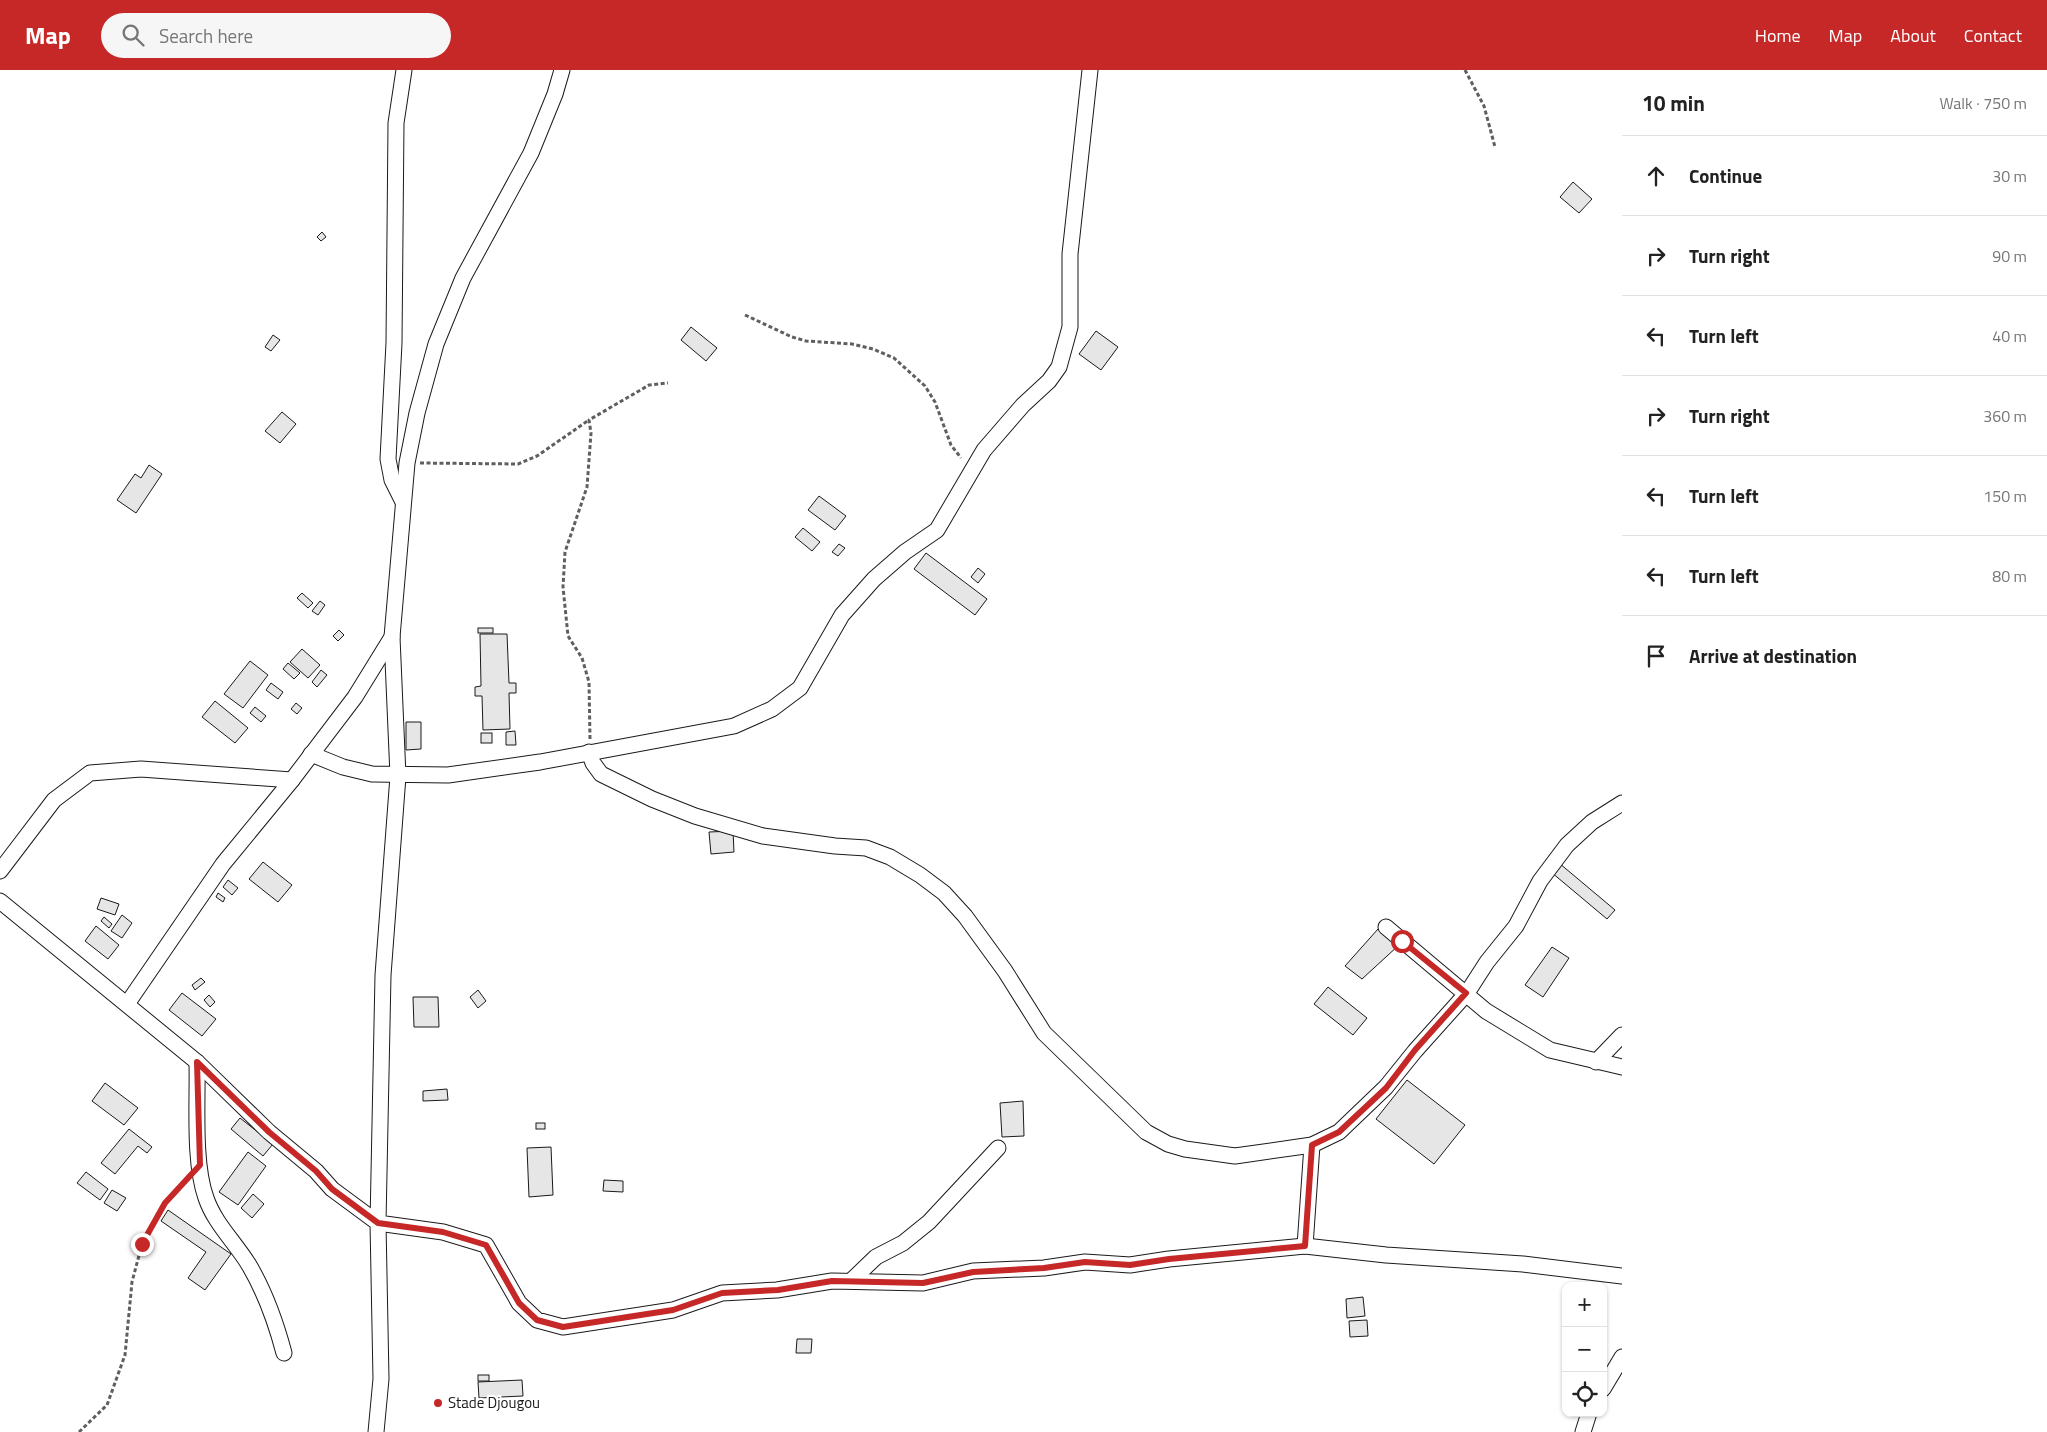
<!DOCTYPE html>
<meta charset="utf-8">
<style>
body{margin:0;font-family:"Titillium Web",sans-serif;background:#f6f6f6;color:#222}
.controls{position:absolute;right:15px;bottom:15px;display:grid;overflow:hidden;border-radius:10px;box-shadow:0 1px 4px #0004}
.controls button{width:45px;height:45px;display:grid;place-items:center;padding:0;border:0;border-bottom:1px solid #e0e0e0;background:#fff;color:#222;font:25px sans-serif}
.stop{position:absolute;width:15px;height:15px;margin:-11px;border:4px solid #c62828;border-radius:50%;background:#fff}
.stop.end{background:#c62828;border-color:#fff;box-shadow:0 1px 5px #0008}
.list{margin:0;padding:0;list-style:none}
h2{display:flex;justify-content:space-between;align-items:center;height:65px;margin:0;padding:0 20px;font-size:21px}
h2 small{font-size:16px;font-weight:400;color:#767676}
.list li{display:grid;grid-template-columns:32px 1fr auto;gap:15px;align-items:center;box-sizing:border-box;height:80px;padding:0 20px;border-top:1px solid #e0e0e0}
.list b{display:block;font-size:19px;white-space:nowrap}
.list em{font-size:16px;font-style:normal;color:#767676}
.icon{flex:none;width:28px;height:28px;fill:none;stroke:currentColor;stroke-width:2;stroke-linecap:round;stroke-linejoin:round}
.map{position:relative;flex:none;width:1622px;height:1362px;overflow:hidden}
header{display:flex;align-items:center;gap:30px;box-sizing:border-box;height:70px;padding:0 25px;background:#c62828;color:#fff}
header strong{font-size:24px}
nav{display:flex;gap:28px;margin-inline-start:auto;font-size:18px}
.search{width:350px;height:45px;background:#f6f6f6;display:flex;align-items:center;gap:12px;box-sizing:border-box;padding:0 18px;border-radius:28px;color:#767676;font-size:19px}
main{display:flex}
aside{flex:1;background:#fff}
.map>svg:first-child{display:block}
</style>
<header>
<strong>Map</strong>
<div class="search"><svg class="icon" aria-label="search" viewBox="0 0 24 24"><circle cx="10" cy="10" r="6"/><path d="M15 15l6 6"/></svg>Search here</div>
<nav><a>Home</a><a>Map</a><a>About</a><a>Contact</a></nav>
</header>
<main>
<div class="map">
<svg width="1622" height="1362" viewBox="0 0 1622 1362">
<rect width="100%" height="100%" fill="#fff"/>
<g fill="#e6e6e6" stroke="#1a1a1a">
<path d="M1573 112 1592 129 1579 143 1560 127Z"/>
<path d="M322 162 326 167 321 171 317 167Z"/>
<path d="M691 257 717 278 706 291 681 270Z"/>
<path d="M1096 261 1118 277 1101 300 1079 284Z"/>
<path d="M273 265 280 270 271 281 265 277Z"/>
<path d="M282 342 296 354 280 373 265 361Z"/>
<path d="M149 395 162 404 136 443 117 430 135 404 141 408Z"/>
<path d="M819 426 846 446 835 460 808 440Z"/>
<path d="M803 458 820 472 812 481 795 467Z"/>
<path d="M839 474 845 478 838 486 832 482Z"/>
<path d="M926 483 987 529 975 545 914 499Z"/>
<path d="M978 498 985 504 978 513 971 507Z"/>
<path d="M302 523 313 533 308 538 297 528Z"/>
<path d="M320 531 325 535 318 545 312 541Z"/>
<rect x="478" y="558" width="15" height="5"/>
<path d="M339 560 344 565 338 571 333 566Z"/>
<path d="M480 564H507L509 613H516V623H509L510 659 483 660 482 626H475V617L481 616Z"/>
<path d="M302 579 320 595 308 608 290 592Z"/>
<path d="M250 591 268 605 243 638 224 624Z"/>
<path d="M288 593 300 603 294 609 283 599Z"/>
<path d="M321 600 327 605 317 617 312 612Z"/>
<path d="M271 613 283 622 278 629 266 620Z"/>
<path d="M215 631 248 658 235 673 202 647Z"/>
<path d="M296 633 302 638 297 644 291 639Z"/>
<path d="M255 637 266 646 261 652 250 643Z"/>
<path d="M406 652H421V679L406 680Z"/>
<path d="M515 661 516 675H506V662Z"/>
<rect x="481" y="663" width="11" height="10"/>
<path d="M733 761 734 782 711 784 709 762Z"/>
<path d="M263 792 292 815 278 832 249 809Z"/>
<path d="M1559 793 1615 840 1607 849 1551 802Z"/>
<path d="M228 810 238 818 232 825 223 817Z"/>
<path d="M218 823 225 828 223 832 216 827Z"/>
<path d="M101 828 119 834 115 845 97 839Z"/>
<path d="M122 845 132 853 122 868 111 861Z"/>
<path d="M104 847 112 854 109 858 101 851Z"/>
<path d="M96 856 119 875 108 889 85 871Z"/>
<path d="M1378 859 1399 875 1362 909 1345 896Z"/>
<path d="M1552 877 1569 888 1543 927 1525 915Z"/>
<path d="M201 908 205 912 195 920 192 915Z"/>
<path d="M1328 917 1367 948 1353 965 1314 934Z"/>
<path d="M478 920 486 931 478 938 470 927Z"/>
<path d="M182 923 216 949 202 966 169 940Z"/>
<path d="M209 925 215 932 210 937 204 930Z"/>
<path d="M413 927H438L439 957H414Z"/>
<path d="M1407 1010 1465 1055 1434 1094 1376 1049Z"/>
<path d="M105 1013 138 1038 124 1055 92 1031Z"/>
<path d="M447 1019 448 1030 423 1031V1021Z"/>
<path d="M1023 1031 1024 1066 1002 1067 1000 1033Z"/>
<path d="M240 1048 273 1074 263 1086 231 1059Z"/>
<rect x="536" y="1053" width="9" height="6"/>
<path d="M129 1059 152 1077 147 1083 138 1076 115 1104 101 1093Z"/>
<path d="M551 1077 553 1125 529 1127 527 1078Z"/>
<path d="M248 1082 266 1096 238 1135 219 1122Z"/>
<path d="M86 1102 108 1119 100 1130 77 1113Z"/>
<path d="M604 1110 623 1111V1122L603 1121Z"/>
<path d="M112 1120 126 1128 117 1141 104 1133Z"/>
<path d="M253 1124 264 1134 252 1148 241 1138Z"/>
<path d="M168 1140 231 1184 205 1220 188 1208 206 1182 161 1151Z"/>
<path d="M1363 1227 1365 1246 1347 1248 1346 1229Z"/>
<path d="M1367 1250 1368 1266 1350 1267 1349 1251Z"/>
<path d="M797 1269H812L811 1283H796Z"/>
<rect x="478" y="1305" width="11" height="6"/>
<path d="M522 1310 523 1326 479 1328 478 1312Z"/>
</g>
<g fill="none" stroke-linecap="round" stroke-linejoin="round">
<g stroke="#1a1a1a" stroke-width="17">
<g id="street">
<path d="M562 0 555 24 531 83 463 208 436 274 417 343 407 393 392 567 398 706 383 905 378 1153 443 1162 486 1175 519 1233 537 1250 563 1257 673 1240 722 1223 777 1220 832 1211 923 1213 973 1201 1044 1198 1085 1192 1130 1195 1169 1189 1305 1176 1386 1185 1523 1194 1622 1206"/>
<path d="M403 432 392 410 388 389 394 273 396 53 404 0"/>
<path d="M589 682 593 693 601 704 652 729 695 746 763 766 835 776 866 778 890 787 920 805 944 823 965 846 1005 901 1044 963 1146 1062 1168 1074 1185 1079 1235 1086 1312 1075 1339 1062 1386 1017 1415 981 1467 923 1487 892 1516 856 1540 811 1567 775 1592 752 1622 733"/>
<path d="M311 684 343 697 372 704 448 705 540 692 734 656 772 639 800 618 842 545 874 509 905 482 937 460 984 380 1023 335 1049 311 1059 297 1070 257V184L1090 0"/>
<path d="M0 801 54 730 90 703 141 699 292 710"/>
<path d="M0 831 197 992 269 1062 316 1101 332 1119 378 1153 381 1309 376 1362"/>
<path d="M1386 857 1486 941 1550 980 1622 997"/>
<path d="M127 934 223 794 292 710 355 627 392 567"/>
<path d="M197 992C198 1031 193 1092 206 1128 215 1154 235 1172 249 1195 265 1222 276 1253 284 1283"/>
<path d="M1596 992 1622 965"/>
<path d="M1305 1176 1312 1075"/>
<path d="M852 1210 876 1187 903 1173 929 1152 998 1078"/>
<path d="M1603 1319 1622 1287"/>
<path d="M1583 1362 1589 1343"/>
</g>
</g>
<g stroke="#5f5f5f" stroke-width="3" stroke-dasharray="4 2.5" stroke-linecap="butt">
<path d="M1465 0 1484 36 1495 77"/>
<path d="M745 245 792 267 806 271 852 274 873 279 894 288 925 316 935 332 951 375 961 388"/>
<path d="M420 393 518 394 537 386 589 350"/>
<path d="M590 669 589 612 582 588 568 566 563 517 565 482 587 417 591 363 589 350 649 315 668 313"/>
<path d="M79 1362 107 1335 125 1285 132 1212 142 1174 165 1133 186 1110"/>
</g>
<use href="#street" stroke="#fff" stroke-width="15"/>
</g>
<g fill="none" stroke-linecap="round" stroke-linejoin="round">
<path stroke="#c62828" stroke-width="6" d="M142 1174 165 1133 200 1095 197 992 269 1062 316 1101 332 1119 378 1153 443 1162 486 1175 519 1233 537 1250 563 1257 673 1240 722 1223 778 1220 832 1211 923 1213 973 1202 1044 1198 1085 1192 1130 1195 1169 1189 1305 1176 1312 1075 1339 1062 1386 1018 1415 980 1466 923 1402 871"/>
</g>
<circle fill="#c62828" stroke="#fff" stroke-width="2" cx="438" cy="1333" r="5"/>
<g text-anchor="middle" stroke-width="4" stroke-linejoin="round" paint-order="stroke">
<g font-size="15" fill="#1a1a1a" stroke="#fff" text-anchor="start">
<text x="448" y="1338">Stade Djougou</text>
</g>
</g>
</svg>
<div class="controls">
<button>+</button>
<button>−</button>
<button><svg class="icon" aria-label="locate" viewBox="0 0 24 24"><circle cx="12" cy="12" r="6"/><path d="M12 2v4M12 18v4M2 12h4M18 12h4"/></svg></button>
</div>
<div class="stop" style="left:1402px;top:871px"></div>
<div class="stop end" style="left:142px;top:1174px"></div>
</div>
<aside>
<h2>10 min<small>Walk · 750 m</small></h2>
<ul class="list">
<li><svg class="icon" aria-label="ahead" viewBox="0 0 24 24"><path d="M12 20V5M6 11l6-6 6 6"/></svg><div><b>Continue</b></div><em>30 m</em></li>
<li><svg class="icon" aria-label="right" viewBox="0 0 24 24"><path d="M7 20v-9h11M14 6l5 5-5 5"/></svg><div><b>Turn right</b></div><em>90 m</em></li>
<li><svg class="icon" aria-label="left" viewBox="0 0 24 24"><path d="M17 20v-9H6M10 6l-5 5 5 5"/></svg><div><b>Turn left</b></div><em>40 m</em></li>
<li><svg class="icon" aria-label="right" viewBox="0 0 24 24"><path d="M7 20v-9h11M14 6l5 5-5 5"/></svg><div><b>Turn right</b></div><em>360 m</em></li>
<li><svg class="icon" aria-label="left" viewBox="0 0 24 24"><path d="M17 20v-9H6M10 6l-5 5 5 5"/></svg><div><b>Turn left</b></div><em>150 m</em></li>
<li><svg class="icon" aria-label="left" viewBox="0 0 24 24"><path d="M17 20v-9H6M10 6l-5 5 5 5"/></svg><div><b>Turn left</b></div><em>80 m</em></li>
<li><svg class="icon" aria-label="arrive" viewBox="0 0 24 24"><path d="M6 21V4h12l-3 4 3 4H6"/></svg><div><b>Arrive at destination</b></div></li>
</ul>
</aside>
</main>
